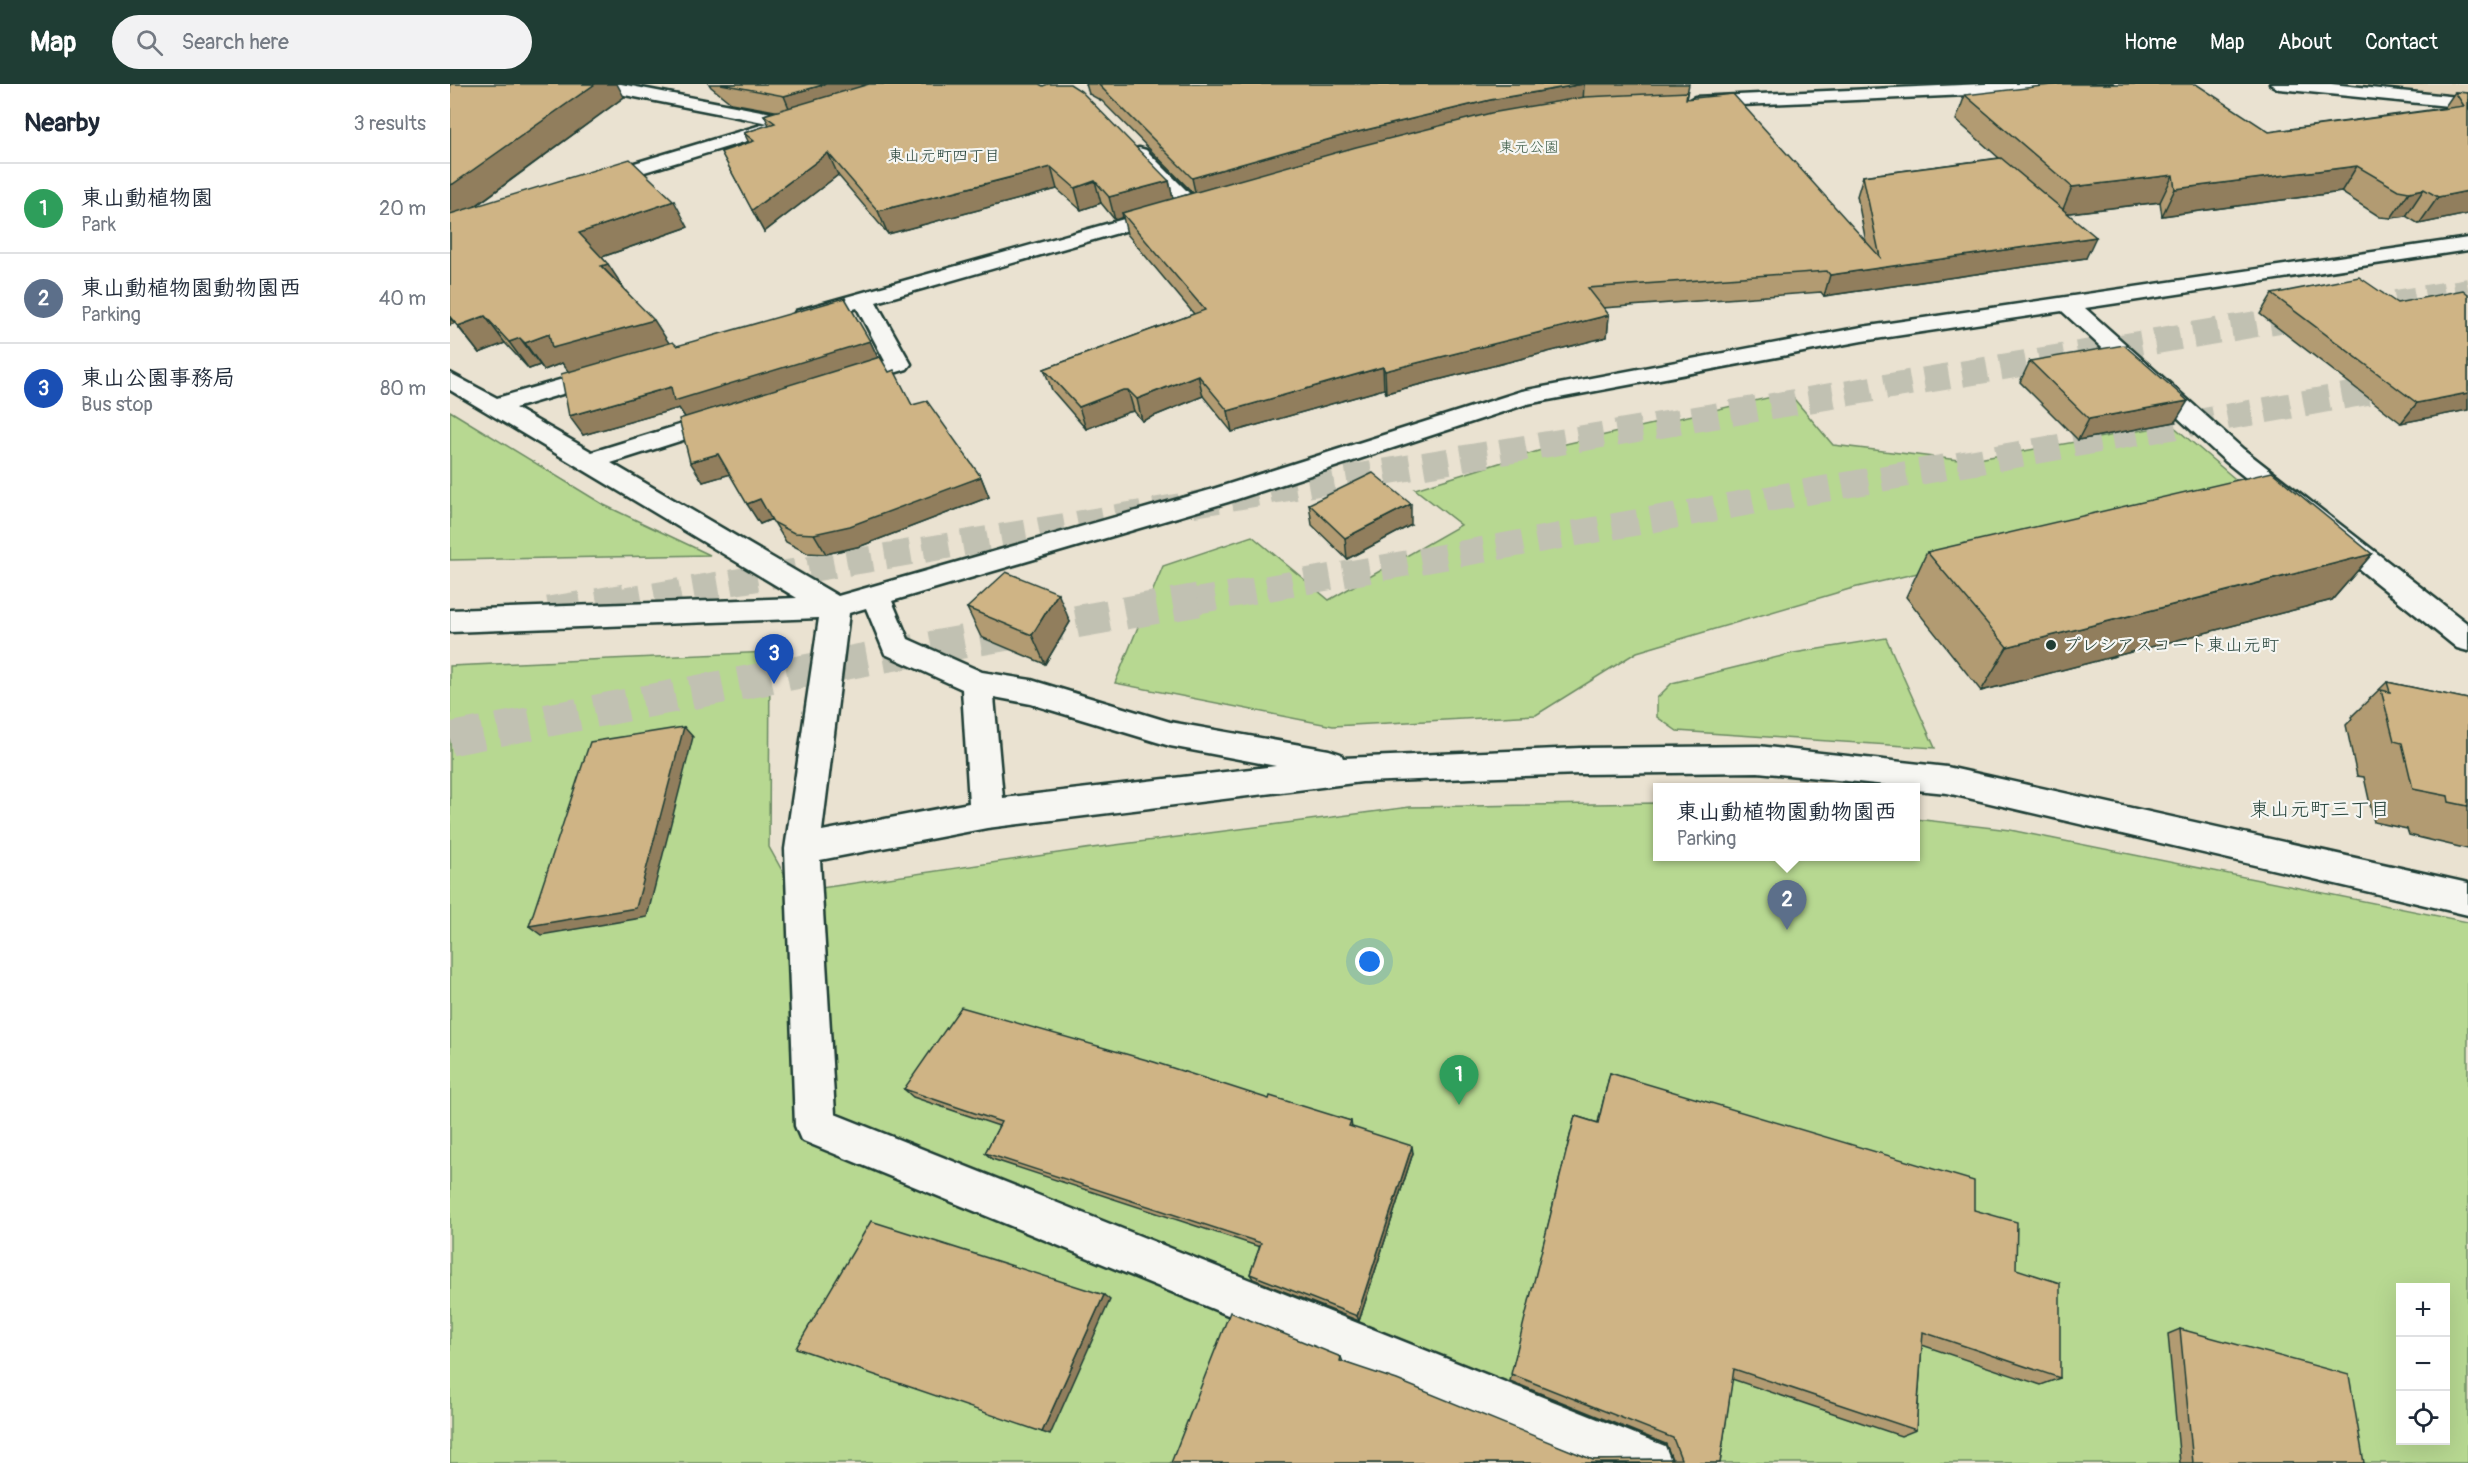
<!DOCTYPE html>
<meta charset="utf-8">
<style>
body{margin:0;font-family:Pangolin,"Klee One",sans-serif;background:#f2f2f3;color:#1f2937}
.controls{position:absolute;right:18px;bottom:18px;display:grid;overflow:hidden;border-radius:0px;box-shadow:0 6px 24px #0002}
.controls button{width:54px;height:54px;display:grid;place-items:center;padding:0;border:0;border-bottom:2px solid #e0e1e3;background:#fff;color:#1f2937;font:30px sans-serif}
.you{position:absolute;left:920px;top:878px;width:21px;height:21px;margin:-15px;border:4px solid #fff;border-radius:50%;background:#1a73e8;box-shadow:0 0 0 9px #1a73e833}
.badge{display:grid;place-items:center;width:39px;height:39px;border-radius:50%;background:#1f3d34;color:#fff;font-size:20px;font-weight:700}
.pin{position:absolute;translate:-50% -50px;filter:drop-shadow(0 2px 3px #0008)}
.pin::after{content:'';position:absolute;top:32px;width:21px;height:18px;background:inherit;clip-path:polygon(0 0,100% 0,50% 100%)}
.popup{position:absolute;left:1203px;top:699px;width:267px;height:78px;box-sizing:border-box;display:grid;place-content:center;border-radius:0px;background:#fff;filter:drop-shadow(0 2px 4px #0005);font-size:20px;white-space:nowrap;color:#747a83}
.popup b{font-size:22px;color:#1f2937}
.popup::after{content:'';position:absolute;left:50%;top:100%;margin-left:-12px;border:12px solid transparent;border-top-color:#fff}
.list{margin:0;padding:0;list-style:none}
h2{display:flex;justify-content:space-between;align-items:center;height:78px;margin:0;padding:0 24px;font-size:26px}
h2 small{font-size:20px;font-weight:400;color:#747a83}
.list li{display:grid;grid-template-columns:39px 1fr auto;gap:18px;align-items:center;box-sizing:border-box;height:90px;padding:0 24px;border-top:2px solid #e0e1e3}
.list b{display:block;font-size:22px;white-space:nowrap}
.list p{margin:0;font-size:20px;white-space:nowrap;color:#747a83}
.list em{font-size:20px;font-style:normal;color:#747a83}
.icon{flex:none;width:33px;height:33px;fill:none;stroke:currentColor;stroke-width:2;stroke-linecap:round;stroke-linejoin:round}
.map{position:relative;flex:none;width:2018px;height:1379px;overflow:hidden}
header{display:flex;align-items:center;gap:36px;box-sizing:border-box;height:84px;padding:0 30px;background:#1f3d34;color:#fff}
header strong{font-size:28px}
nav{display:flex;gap:33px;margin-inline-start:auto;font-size:21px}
.search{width:420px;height:54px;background:#f2f2f3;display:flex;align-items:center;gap:15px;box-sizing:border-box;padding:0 21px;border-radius:33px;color:#747a83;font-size:22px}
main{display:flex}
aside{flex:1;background:#fff}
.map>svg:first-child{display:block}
</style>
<header>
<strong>Map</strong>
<div class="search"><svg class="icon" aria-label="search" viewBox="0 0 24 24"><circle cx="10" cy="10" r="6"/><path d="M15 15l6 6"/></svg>Search here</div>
<nav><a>Home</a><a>Map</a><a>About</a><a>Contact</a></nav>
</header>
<main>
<aside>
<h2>Nearby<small>3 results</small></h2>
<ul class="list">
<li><span class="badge" style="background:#2e9e5b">1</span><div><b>東山動植物園</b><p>Park</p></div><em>20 m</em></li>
<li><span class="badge" style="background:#5c6f8a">2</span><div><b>東山動植物園動物園西</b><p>Parking</p></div><em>40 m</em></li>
<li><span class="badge" style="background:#1a4fb4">3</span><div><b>東山公園事務局</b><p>Bus stop</p></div><em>80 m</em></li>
</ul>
</aside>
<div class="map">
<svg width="2018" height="1379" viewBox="0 0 2018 1379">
<rect width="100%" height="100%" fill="#eae2d1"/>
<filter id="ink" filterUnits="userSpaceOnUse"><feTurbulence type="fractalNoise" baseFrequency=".0167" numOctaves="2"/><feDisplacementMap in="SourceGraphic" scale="12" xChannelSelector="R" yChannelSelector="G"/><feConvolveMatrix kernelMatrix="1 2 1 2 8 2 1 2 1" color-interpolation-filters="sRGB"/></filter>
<g filter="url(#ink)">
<path fill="#e2d4ba" d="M1895 0H2018V14Z"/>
<g fill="#b7d891" stroke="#6b8a62" stroke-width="1.5" fill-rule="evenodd">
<path d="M1339 309 1383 361 1517 377 1722 341 1804 411 1403 504 1187 568 1086 631 883 642 665 599 713 482 802 452 879 516 1011 441 965 405 1098 364Z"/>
<path d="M0 327 154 421 260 471 0 476Z"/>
<path d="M1436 554 1485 664 1227 647 1207 633V614L1222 599 1344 569Z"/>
<path d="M320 568 319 763 344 808 642 764 960 723 1208 719V772H1466V735L1560 746 2018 838V1379H0V582ZM1950 1204H1996V1356H1950Z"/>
</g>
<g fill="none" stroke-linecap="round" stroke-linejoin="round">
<path stroke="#c1c1b2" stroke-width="20" stroke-dasharray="20 10" stroke-linecap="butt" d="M1886 226 2018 204"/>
<g stroke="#c1c1b2" stroke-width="26" stroke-dasharray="26 13" stroke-linecap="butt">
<path d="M166 518 1895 225"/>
<path d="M740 518 2018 290"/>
</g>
<g stroke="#c1c1b2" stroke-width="33" stroke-dasharray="33 16" stroke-linecap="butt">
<path d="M99 529 175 516"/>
<path d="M0 655 423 574 748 516"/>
</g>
<g stroke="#1f3d34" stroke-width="5">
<g id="minor">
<path d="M135 0H171L337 32 343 33 346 39 343 43 145 103 138 101 135 97 138 93 318 39 144 5Z"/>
<path d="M1534 0H1662L1653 5 1245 23 1236 18 1245 13Z"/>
<path d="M1820 0H1881L2018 14V24L1829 5Z"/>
<path d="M689 64 696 66 748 118 751 122 748 126H734L682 74 679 70 682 66Z"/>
<path d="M717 123 724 125 727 129 724 133 426 218 461 280 457 285 401 302 392 304 383 302 380 297 383 292 435 277 407 224 354 239 346 237 343 232 346 227Z"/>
<path d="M2018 154V166L1635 224 1793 365 2018 540V567L2007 564 1775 377 1612 227 1412 257 1077 320 778 418 442 517 458 555 532 588 581 596 720 638 879 666 891 670 893 674 1130 664 1308 662 1497 683 2018 799V831L1497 709 1466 706V704L1308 688 1130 690 912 698 537 744 370 776 385 1030 1215 1362 1222 1379H1139L351 1056 345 1042 335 765 369 534 0 548V526L347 514 0 306V289L47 314 155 283 163 285 167 290 163 295 65 324 142 368 265 330 274 327 283 330 287 335 283 340 161 379 388 512 760 406 1072 307 1412 243ZM416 524 435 570 512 605 519 719 372 747 399 529ZM544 613 581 620 720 662 826 682 553 714Z"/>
</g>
</g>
<use href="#minor" fill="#f6f6f2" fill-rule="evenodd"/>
</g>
<g fill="#b29b72" stroke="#1f3d34" stroke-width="1.5">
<path d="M0 0 174 13 26 122 238 143 152 173 175 206 219 259 227 262 420 257 428 274 462 321 531 393 539 413 411 462 376 470 357 469 336 458 322 435 310 440 280 390 253 398 235 333 229 324 133 351 119 287 112 279 94 286 90 281 79 285 55 259 29 269 5 239 0 241Z"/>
<path d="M259 0H589L719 97 723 115 743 109 652 17 639 10 636 0H1239L1236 15 1416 158 1407 112 1413 92 1549 74 1506 36 1515 11 1819 48 1994 24 2005 8 2018 9V130L1969 140 1956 132 1941 134 1930 133 1891 108 1712 132 1710 118 1617 129 1636 174 1374 212 1371 208 1153 224 1159 231 1157 253 936 309 934 305 782 348 753 312 692 337 684 327 679 328 636 345 602 306 594 285 744 230 677 150 673 133 665 136 651 119 631 126 607 105 438 150 388 91 314 148 271 68 299 59 294 49 319 41 314 31 325 27 281 19 261 3Z"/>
<path d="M1822 210 1947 219 2018 210V326L1951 339 1810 230Z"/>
<path d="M1580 277 1725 338 1628 356 1570 298Z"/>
<path d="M859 420 961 441 897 475 862 441Z"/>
<path d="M1477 468 1922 470 1882 516 1531 607 1456 513Z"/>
<path d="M517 524 620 538 595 580 531 553Z"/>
<path d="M1937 598 2018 615V765L1959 751 1957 745 1924 738 1914 693 1907 692 1896 641 1902 635 1901 633Z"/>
<path d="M1160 989 1524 1126 1566 1185 1610 1294 1591 1301 1472 1261 1466 1346 1451 1352 1282 1295 1270 1379H721L891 1273 893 1278 1143 1376 1222 1375 1216 1360 1060 1297 1125 1032 1148 1039Z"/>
<path d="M454 1005 819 1015 901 1037 902 1044 963 1069 909 1237 803 1195 800 1190 810 1163 542 1075 535 1069 549 1042 463 1013Z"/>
<path d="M1730 1245 1914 1379H1730L1718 1250Z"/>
</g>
<g fill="#917e5d" stroke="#1f3d34" stroke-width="1.5">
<path d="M145 0H167L174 13 21 125 0 132V101Z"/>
<path d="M376 0H444L342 31 334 12Z"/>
<path d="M1134 0 1133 18 746 112 742 94 891 52 1040 16Z"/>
<path d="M378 69 388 91 314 148 302 126Z"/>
<path d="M1907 82 1891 108 1712 132 1725 105Z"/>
<path d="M601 83 607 105 438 150 428 127Z"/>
<path d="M1723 91 1710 118 1611 130 1622 103Z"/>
<path d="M645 97 651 119 631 126 625 104Z"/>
<path d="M719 97 724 119 672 129 673 133 665 136 659 113Z"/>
<path d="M1974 105 1956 132 1941 134 1959 108Z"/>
<path d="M2018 107V130L1969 140 1988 113Z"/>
<path d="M224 117 238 143 146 175 129 149Z"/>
<path d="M1646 153 1636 174 1374 212 1380 191Z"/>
<path d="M158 180 175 206 151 182Z"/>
<path d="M1159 231 1157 253 936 309 935 287Z"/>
<path d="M35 232 55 259 29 269 8 242Z"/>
<path d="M0 234 5 239 0 241Z"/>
<path d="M204 236 221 262 121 291 112 279 94 286 75 259 99 250Z"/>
<path d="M70 254 90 281 79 285 59 258Z"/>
<path d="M420 257 429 276 237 336 229 324 133 351 119 332 221 303Z"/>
<path d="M933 283 934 305 782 348 778 327Z"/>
<path d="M748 291 753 312 692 337 687 315Z"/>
<path d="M673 306H678L684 327 679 328 636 345 629 323Z"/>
<path d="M2018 309V326L1951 339 1967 319Z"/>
<path d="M1738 317 1725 338 1628 356 1639 335Z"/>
<path d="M268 370 281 390 253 398 240 378Z"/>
<path d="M531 393 539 413 411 462 376 470 364 450Z"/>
<path d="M310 415 322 435 310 440 297 420Z"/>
<path d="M961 420V441L897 475 895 454Z"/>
<path d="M1922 470 1882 516 1531 607 1557 563Z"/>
<path d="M608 509 620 538 595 580 582 551Z"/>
<path d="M234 643 243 653 197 833 91 851 79 842Z"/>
<path d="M962 1062 963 1069 909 1237 907 1232Z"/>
<path d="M654 1211 660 1216 600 1351 592 1348Z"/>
</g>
<g fill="#cfb485" stroke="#1f3d34" stroke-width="1.5">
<path d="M0 0H145L3 100 0 101Z"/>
<path d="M271 0H376L334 12Z"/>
<path d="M419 0H589L593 2 598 0H620L631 7 719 97 659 113 645 97 625 104 601 83 428 127 378 69 302 126 271 68 304 57 294 49 325 39 314 31Z"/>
<path d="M648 0H1133L1040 16 891 52 742 94Z"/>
<path d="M1610 0H1746L1819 48 2014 22 2005 8 2018 9V107L1988 113 1974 105 1959 108 1948 106 1907 82 1725 105 1723 91 1622 103 1515 11Z"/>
<path d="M1237 8 1236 15 1283 10 1430 173 1413 92 1551 74 1646 153 1380 191 1377 187 1138 204 1159 231 935 287 933 283 778 327 748 291 687 315 678 306H673L629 323 594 285 755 226 672 129 906 63 1041 29 1135 13Z"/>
<path d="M180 75 224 117 129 149 158 180 151 182 204 236 102 264 99 250 75 259 70 254 59 258 35 232 8 242 0 233V130Z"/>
<path d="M1909 193 1947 219 2013 206 2018 210V309L1967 319 1822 210Z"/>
<path d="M395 214 420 257 224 317 221 303 119 332 111 290 223 258 227 262Z"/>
<path d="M1674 261 1738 317 1639 335 1580 277Z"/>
<path d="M430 273 439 288 444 286 462 321 477 317 531 393 400 442 364 450 344 449 323 438 310 415 297 420 268 370 240 378 229 335Z"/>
<path d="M1822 388 1922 470 1557 563 1477 468Z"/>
<path d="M923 389 961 420 895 454 859 420Z"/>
<path d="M556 488 608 509 582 551 517 524Z"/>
<path d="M1937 598 2018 615V722L1999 718 1998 712 1963 705 1952 659 1944 657 1931 606 1940 608Z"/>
<path d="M234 643 186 824 79 842 140 658Z"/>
<path d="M511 923 704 978 819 1015 820 1012 901 1037 899 1042 962 1062 907 1232 800 1190 811 1159 535 1069 551 1038 454 1005Z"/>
<path d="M1160 989 1524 1097V1126L1567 1138 1566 1185 1610 1199V1294L1473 1248 1466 1346 1284 1285 1270 1379H721L780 1228 891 1273 890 1277 947 1296 1143 1376 1231 1375 1223 1354 1061 1290 1125 1032 1148 1039Z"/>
<path d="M421 1137 654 1211 592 1348 346 1264Z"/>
<path d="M1730 1245 1899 1291 1914 1379H1743Z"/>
</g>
</g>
<circle fill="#1f3d34" stroke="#f6f6f2" stroke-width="2" cx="1601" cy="561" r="6"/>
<g text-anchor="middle" stroke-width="4.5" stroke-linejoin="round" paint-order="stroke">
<g font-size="15" fill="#3d5c47" stroke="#f6f6f2">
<text x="1079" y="68">東元公園</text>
</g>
<g font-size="16" fill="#1f3d34" stroke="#f6f6f2">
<text x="494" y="77">東山元町四丁目</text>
</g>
<g font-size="18" fill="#1f3d34" stroke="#f6f6f2" text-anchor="start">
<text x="1613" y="567">プレシアスコート東山元町</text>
</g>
<g font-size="20" fill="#1f3d34" stroke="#f6f6f2">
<text x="1870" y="732">東山元町三丁目</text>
</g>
</g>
</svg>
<div class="controls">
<button>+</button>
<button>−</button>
<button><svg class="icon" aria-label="locate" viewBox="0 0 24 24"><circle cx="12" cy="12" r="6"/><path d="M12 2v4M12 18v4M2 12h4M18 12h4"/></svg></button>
</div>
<div class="you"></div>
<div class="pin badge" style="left:1009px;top:1021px;background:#2e9e5b">1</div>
<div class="pin badge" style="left:1337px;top:846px;background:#5c6f8a">2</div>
<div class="popup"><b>東山動植物園動物園西</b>Parking</div>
<div class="pin badge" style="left:324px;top:600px;background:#1a4fb4">3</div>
</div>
</main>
